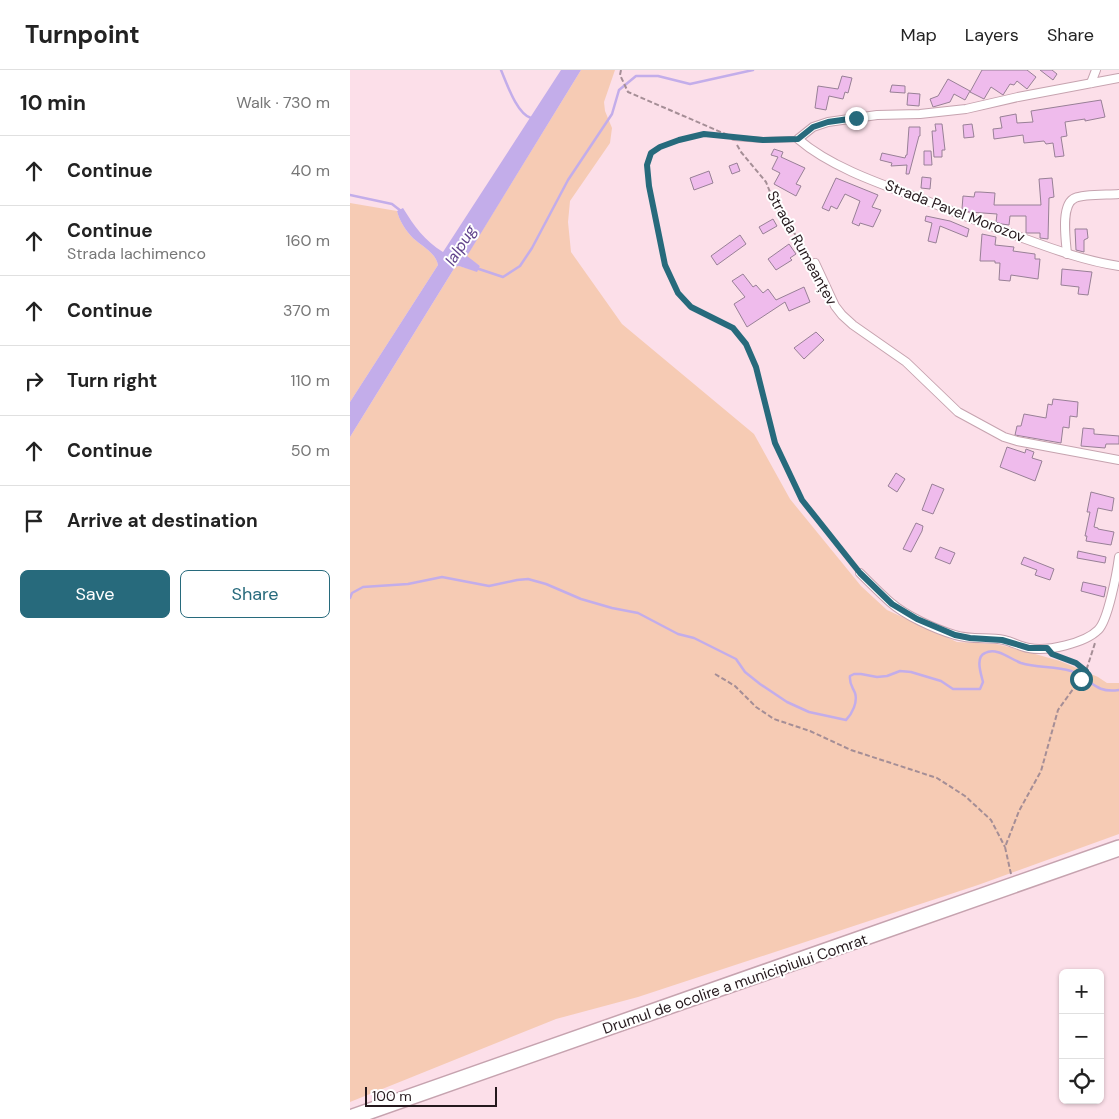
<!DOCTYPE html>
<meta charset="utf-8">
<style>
body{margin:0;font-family:"DM Sans",sans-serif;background:#f2f2f2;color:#222}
.controls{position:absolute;right:15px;bottom:15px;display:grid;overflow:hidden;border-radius:8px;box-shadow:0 1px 4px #0004}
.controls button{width:45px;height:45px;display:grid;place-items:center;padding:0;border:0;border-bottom:1px solid #e0e0e0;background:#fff;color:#222;font:25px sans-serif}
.scale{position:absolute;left:15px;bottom:12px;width:132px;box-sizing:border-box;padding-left:5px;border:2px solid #25191d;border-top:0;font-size:14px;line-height:18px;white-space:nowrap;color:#25191d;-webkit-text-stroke:4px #fff;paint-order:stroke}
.stop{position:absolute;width:15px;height:15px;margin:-11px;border:4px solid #276a7c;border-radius:50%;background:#fff}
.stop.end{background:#276a7c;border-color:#fff;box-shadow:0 1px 5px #0008}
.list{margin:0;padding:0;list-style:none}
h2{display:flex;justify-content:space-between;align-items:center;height:65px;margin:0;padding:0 20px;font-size:21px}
h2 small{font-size:16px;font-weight:400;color:#767676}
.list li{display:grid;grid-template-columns:32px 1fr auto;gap:15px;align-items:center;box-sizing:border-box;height:70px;padding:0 20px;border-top:1px solid #e0e0e0}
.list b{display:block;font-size:19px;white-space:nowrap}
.list p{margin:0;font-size:16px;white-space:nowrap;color:#767676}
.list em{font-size:16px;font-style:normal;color:#767676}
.actions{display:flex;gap:10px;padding:15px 20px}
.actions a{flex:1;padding:11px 0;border:1px solid #276a7c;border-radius:8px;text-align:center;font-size:18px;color:#276a7c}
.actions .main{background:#276a7c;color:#fff}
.icon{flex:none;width:28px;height:28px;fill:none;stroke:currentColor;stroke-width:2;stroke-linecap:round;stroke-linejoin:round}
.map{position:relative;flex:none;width:769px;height:1049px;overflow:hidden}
header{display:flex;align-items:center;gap:30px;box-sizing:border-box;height:70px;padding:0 25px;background:#fff;border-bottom:1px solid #e0e0e0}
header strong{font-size:24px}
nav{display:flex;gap:28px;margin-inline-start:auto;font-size:18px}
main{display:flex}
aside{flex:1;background:#fff}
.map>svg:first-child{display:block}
</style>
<header>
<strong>Turnpoint</strong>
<nav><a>Map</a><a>Layers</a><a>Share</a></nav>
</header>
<main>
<aside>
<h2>10 min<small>Walk · 730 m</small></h2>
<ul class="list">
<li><svg class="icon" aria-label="ahead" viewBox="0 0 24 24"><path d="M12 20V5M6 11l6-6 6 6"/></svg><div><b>Continue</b></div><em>40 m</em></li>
<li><svg class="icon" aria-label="ahead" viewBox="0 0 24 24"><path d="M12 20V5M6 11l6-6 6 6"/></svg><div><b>Continue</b><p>Strada Iachimenco</p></div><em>160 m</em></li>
<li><svg class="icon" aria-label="ahead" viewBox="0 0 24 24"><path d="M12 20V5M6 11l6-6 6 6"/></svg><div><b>Continue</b></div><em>370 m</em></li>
<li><svg class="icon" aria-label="right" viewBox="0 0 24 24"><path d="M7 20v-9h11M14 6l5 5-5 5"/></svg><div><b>Turn right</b></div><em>110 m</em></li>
<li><svg class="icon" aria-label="ahead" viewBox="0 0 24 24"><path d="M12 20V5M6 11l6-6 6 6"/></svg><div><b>Continue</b></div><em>50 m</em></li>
<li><svg class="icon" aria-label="arrive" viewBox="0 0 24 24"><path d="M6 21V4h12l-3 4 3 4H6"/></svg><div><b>Arrive at destination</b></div></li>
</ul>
<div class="actions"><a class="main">Save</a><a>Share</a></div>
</aside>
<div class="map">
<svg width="769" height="1049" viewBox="0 0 769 1049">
<rect width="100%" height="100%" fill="#fcdfe9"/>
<g fill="#f6cbb4">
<path d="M231 0H265L254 32 255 41 262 58 260 73 220 131 218 152 221 182 272 254 404 364 440 429 511 516 537 540 607 572 646 574 671 580 710 591 748 607 757 613H769V764L628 815 288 927 206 949 0 1032V367L105 197 109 196 127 201 130 196 116 187Z"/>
<path d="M0 133 47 141C49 150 55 159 61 166 69 175 86 182 88 195L0 332Z"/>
</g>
<path fill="#c3adea" d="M211 0H231L117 186 130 196 127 202 109 196 105 197 0 367V332L88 195C86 182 69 175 61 166 55 159 49 150 47 141L53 138C64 156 75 171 93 182Z"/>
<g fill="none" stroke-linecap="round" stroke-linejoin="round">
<g stroke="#c3adea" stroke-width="2.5">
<path d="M151 0C157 14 167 44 181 48"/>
<path d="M0 125 42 134 51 141"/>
<path d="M126 198 153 207 170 196 182 178 218 110 262 44 269 20 286 6H308L340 14 403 0"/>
<path d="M0 528 2 523 13 517 58 514 92 507 139 516 167 510 178 509 196 514 231 529 262 538 288 543 328 564 344 568 386 589 395 602 410 614 437 632 459 642 496 650C502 644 508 632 505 623 502 616 499 613 500 606L504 604H511L527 607 537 606 550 601 561 602 591 611 603 619H630L633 612C631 604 625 587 635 583 647 577 660 589 671 593 687 598 704 596 721 601 741 608 744 624 769 620"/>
</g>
</g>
<g fill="#efbbec" stroke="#988096">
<path d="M632 0H677L686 7 677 19 667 11 664 15 660 14 653 25 641 17 634 29 620 22Z"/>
<path d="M690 0H702L707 4 703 10Z"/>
<path d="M492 6 502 8 498 23 495 22 493 29 479 26 476 40 465 38 468 16 488 19Z"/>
<path d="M598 9 620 21 615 30 604 24 600 32 583 37 580 29 588 26Z"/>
<path d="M542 15 555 16V23L540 22Z"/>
<path d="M558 23 570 24 569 36 557 35Z"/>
<path d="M751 30 755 47 735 51V49L715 52 717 66 711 67 714 86 705 87 703 73 696 74 694 71 674 73 673 65 644 69 643 59 652 58 650 47 666 44 667 53 683 52 681 41Z"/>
<path d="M585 54H592L595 80H592V87H584L582 61H586Z"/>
<path d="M622 54 624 67 614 68 613 55Z"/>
<path d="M559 57H570V66H569L559 104H556L557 95 541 96 542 93 530 90 532 83 555 88 556 85H557Z"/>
<path d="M424 79 433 82 431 87 455 98 446 114 451 116 446 126 424 114 430 103 422 99 428 87 421 85Z"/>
<path d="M574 81H581L582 95H574Z"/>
<path d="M387 93 390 101 382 104 379 96Z"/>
<path d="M359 101 363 113 344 120 340 108Z"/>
<path d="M572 107 581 108 580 119 571 118Z"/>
<path d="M486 108 528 125 522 137 531 140 523 157 510 153 509 156 502 153 510 131 495 124 487 139 481 136 479 141 472 138Z"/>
<path d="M702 108 704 127 699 128 698 169 690 168V163H676V146H660L659 155 652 154 646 152 647 144 619 142 612 139 613 126 624 127 625 122H630L645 123 644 135H691L689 109Z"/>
<path d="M576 146 600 151 619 159 617 167 590 156 586 173 578 171 582 153 575 151Z"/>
<path d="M423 149 427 156 413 164 409 157Z"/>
<path d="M725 159H737L738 168 734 170V182L726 180Z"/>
<path d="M632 164 646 167 645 175 664 177 663 181 685 184V189H690L688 209 661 205 660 211 649 210 650 193H645V191H630Z"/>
<path d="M390 165 396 174 367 195 361 186Z"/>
<path d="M439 174 446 184 440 188 442 190 426 200 418 189Z"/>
<path d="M712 199 742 202 738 225 728 224 729 217 711 215Z"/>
<path d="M393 204 403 217 406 215 413 223 418 219 426 230 454 217 460 232 439 241 435 232 397 257 384 234 395 227 382 211Z"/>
<path d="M466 262 474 270 454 289 444 278Z"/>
<path d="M703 329 728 332 727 347 720 346 719 358 713 357 711 373 665 365 667 356H671L674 344 696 348 698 334 702 335Z"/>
<path d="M733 358 744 359V364L769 366V374H756L755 378 731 376Z"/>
<path d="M657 377 675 383 676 379 684 382 682 388 692 391 685 411 650 397Z"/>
<path d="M546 403 555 409 547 422 538 416Z"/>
<path d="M582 414 594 419 583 444 572 440Z"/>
<path d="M741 422 764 428 762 441 748 438 744 457 748 458V459L764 462 761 475 736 471 737 466H735L740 442H737Z"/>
<path d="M566 453 573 456 572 461 561 482 553 479Z"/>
<path d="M590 477 605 483 600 494 585 488Z"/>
<path d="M728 481 756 487 755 493 727 488Z"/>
<path d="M674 487 704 499 700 510 685 505 687 500 671 494Z"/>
<path d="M733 512 756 517 754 527 731 521Z"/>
</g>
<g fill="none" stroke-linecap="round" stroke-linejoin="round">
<g stroke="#c6a3af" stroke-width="6">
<path id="lane" d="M384 68 413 70 448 69"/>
</g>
<g stroke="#c6a3af" stroke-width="10">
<g id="street">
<path d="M769 8 668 27 616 39 570 44 527 45 478 52 463 57 448 69C484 100 540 117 585 134 613 146 642 156 670 167 703 179 735 191 769 196"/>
<path d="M741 13 746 0"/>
<path d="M717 184C716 171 710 134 725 128 734 124 758 125 769 124"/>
<path d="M465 193 485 236 492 245 503 255 556 292 608 342 654 367 667 371 769 390"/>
<path d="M510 503C520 513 530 523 540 532 556 546 585 559 605 565 621 570 638 567 654 570 663 572 671 577 679 578 697 582 735 573 748 560 758 551 767 502 769 487"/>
</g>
</g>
<g stroke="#c6a3af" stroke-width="18">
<path id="highway" d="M0 1048 769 778"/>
</g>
<g stroke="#a58e96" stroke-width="2" stroke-dasharray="5 2.5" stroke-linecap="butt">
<path d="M271 0 270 5 278 22 380 66"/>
<path d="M379 68 354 64 329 70 310 77 301 83 297 95 299 116 315 195 328 223 341 237 383 258 396 274 406 297 425 373 452 430 506 498"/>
<path d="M387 75 391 82 416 112 426 137 461 187"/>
<path d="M708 585 726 593 736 601"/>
<path d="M365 604 385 616 406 637 424 649 460 661 501 680 587 708 615 726 641 750 655 777"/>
<path d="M661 804 655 777 669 741 691 701 708 640 736 601 745 573"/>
</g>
<use href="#lane" stroke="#fff" stroke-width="4"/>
<use href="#street" stroke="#fff" stroke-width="8"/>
<use href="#highway" stroke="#fff" stroke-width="15"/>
</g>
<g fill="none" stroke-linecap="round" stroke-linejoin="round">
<path stroke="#276a7c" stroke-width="6" d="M506 48 478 52 463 57 448 69 413 70 354 64 329 70 310 77 301 83 297 95 299 116 315 195 328 223 341 237 383 258 396 274 406 297 425 373 452 430 510 503 542 534 567 549 605 565 620 568 652 570 679 578H697L702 584 726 593 736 601 731 609"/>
</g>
<g text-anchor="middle" stroke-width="4" stroke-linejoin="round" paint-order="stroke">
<g font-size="15" fill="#25191d" stroke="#fff">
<text transform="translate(605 141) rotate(21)" y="5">Strada Pavel Morozov</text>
<text transform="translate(452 178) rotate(61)" y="5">Strada Rumeanțev</text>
<text transform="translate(385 914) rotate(-19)" y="5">Drumul de ocolire a municipiului Comrat</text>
</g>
<g font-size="16" font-style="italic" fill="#61438c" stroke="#fff">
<text transform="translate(110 175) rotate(-58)" y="6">Ialpug</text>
</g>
</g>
</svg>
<div class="controls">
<button>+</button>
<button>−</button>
<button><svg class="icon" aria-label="locate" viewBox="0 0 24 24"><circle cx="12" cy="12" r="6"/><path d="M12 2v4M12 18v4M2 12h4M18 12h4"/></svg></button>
</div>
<div class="scale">100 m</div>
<div class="stop" style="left:731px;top:609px"></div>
<div class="stop end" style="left:506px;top:48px"></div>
</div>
</main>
